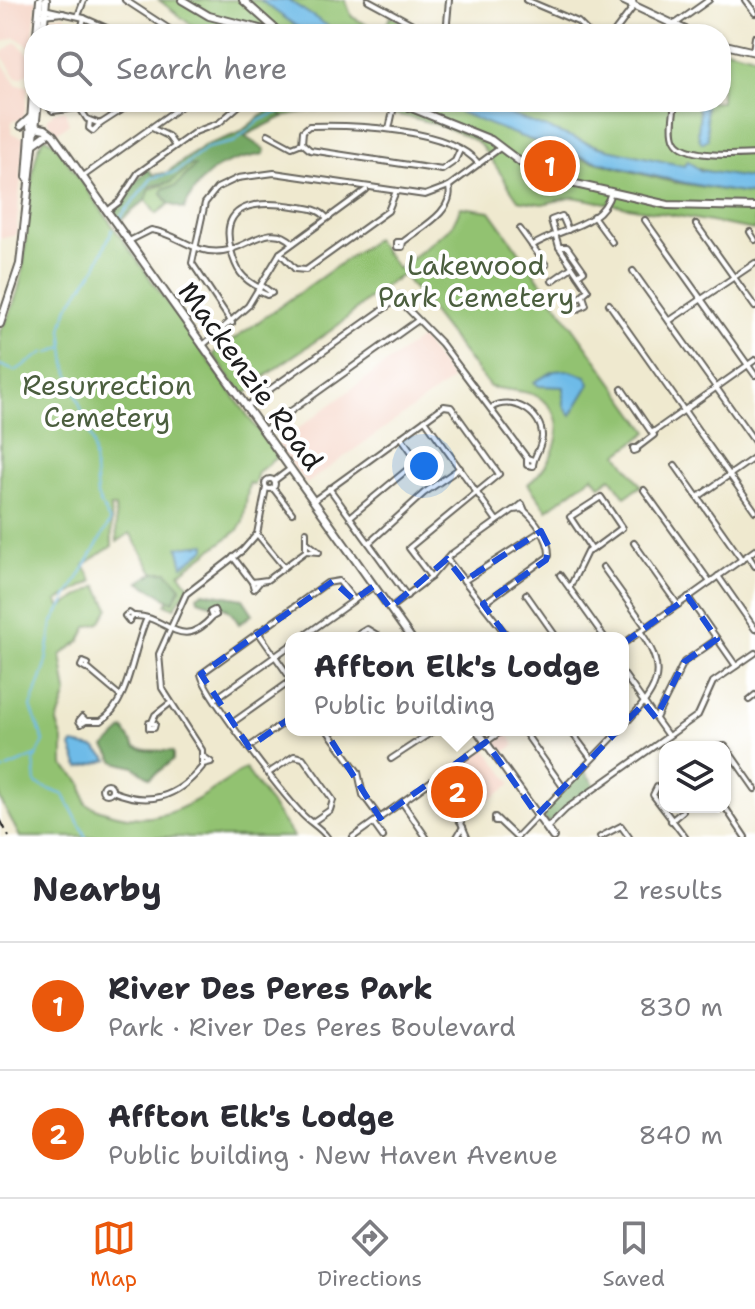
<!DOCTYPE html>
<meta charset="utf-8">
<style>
body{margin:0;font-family:"Shantell Sans",sans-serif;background:#f2f2f3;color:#2b2b33}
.controls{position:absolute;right:24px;bottom:24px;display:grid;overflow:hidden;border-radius:16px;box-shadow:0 2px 6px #0004}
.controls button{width:72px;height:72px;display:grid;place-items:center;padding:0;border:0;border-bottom:2px solid #e1e1e2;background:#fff;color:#2b2b33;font:40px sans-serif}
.you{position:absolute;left:424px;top:466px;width:28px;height:28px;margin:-20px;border:6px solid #fff;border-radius:50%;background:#1a73e8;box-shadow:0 0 0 12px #1a73e833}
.badge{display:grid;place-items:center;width:52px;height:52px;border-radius:50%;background:#ea580c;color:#fff;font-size:26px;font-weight:700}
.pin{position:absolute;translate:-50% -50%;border:4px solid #fff;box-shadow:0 2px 8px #0006}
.popup{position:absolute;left:285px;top:632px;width:344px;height:104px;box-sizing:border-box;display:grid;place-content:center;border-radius:16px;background:#fff;filter:drop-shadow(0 2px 6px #0005);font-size:26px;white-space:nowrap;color:#7c7c81}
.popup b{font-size:30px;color:#2b2b33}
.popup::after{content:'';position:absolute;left:50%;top:100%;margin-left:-16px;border:16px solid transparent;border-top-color:#fff}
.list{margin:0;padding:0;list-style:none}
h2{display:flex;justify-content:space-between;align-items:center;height:104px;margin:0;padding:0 32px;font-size:34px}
h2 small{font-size:26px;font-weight:400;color:#7c7c81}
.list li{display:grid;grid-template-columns:52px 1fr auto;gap:24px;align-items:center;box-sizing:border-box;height:128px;padding:0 32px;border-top:2px solid #e1e1e2}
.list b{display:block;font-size:30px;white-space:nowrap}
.list p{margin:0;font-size:26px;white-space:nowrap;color:#7c7c81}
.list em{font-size:26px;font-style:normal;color:#7c7c81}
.icon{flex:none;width:44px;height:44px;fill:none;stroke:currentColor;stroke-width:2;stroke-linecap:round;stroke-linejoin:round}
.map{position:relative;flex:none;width:755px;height:837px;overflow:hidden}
.search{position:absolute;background:#fff;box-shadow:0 2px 6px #0004;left:24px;right:24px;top:24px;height:88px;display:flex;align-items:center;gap:20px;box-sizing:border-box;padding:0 28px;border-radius:32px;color:#7c7c81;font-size:30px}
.sheet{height:360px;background:#fff}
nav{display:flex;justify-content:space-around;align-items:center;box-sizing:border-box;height:112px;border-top:2px solid #e1e1e2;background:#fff;font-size:22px;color:#7c7c81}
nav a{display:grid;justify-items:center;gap:4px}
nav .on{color:#ea580c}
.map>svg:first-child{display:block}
</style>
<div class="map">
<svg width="755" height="837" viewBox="0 0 755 837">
<rect width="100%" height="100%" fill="#fff"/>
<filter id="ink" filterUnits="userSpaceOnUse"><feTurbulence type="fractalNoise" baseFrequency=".0125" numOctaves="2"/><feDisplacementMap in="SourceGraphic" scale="16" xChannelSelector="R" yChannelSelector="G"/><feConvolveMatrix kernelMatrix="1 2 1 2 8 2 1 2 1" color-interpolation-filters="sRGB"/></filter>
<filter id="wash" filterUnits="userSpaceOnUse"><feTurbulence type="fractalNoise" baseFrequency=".006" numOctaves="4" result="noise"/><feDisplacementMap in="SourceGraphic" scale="32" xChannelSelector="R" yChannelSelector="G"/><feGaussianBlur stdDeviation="1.8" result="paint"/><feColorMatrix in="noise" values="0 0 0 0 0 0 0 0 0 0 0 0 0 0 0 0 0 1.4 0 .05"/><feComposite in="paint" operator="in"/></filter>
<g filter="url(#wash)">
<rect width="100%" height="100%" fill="#efe9cf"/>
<g fill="#f5d2c3">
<path d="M0 0H37L32 48 15 37 0 43Z"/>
<path d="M65 15 63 34H45L46 17Z"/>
<path d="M16 42 32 57 30 71 21 78 16 77 1 54Z"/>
<path d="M0 60 17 85 28 86 24 119 12 121 11 133 24 138 16 235 0 239Z"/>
<path d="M65 110 69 124 56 133 47 120 54 112Z"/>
<path d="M421 338 452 380 306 484 277 444Z"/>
<path d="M506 732 515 745 500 755 493 743Z"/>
<path d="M486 749 512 784 489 800 462 762Z"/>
</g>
<g fill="#92c271" stroke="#576f46" stroke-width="2">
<path d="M159 0H345L352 17 375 29 386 25 391 16 414 28 411 34H203Z"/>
<path d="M721 48 755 56V179L710 173 685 163 684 166 620 153 534 126 580 158 672 182 755 195V230L573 197 542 204 518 200C508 186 485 147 477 142 431 114 334 99 283 117L270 102H721Z"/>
<path d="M45 137 54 143 277 457 258 472 254 485 249 483 243 522 237 531 180 573 189 586 174 608 166 604 169 599 130 533 117 542 115 507H111L112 546 84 565 93 581 57 601 61 607 97 586 109 608 100 623 87 627 80 641 61 655 67 693 57 723 63 740V765L81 782 86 804C153 837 189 806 245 768L294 837H20L0 799V331C10 315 17 298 21 279 28 250 28 152 45 137Z"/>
<path d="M191 165H196L176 186 162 193 169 204 156 214 146 200 147 190 163 185Z"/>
<path d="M461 207 490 211 648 432 618 454 641 486 625 497 611 478 600 486 593 476 547 510 528 484C553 465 574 420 540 398 528 390 504 390 490 387L403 275C376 289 357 311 333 329 301 352 270 368 243 397L213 354 375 239 398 269 452 226Z"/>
</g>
<g fill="#75a863" stroke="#486240" stroke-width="2">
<path d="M274 106 283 117 244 136 265 150 264 154C221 162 203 169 184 209L169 204 162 193 164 188 176 186 195 166 191 165 171 182 151 186 146 200 119 222 112 210 148 168 153 175 166 173 204 146 239 133Z"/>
<path d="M155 572H167L181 587 173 602 139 582Z"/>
<path d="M203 592 243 599 253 614 239 624C224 599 220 609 198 600L197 596Z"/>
<path d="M124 729 135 747C149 754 159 748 173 752V760L150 778 134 767 115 762 105 747Z"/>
<path d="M583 768 595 786 548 823 541 814Z"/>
</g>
<g fill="#6ebbe8" stroke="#456c82" stroke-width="2">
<path d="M260 0H288L340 34H307Z"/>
<path d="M437 102H475L599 147 684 166 688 161 699 170 755 179V195C644 179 539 149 437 102Z"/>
<path d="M695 102H705L708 139 702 143C692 131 706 117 695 102Z"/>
<path d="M566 370 586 376 590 384 571 415 564 406V387L539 386 534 382 554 371Z"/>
<path d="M206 544V548L183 566 178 547Z"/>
<path d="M73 744 95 748 109 760 79 768 71 747Z"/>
</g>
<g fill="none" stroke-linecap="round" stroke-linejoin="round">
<g stroke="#6ebbe8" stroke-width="2">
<path d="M119 219 152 178 176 172 207 148 234 142 260 120 301 102"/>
<path d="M49 353 63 347"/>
<path d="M0 365 15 371 45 352"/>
<path d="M7 768 35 756"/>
<path d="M0 771 4 770"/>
<path d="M86 837 64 795 36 784 34 760 44 742 31 707 45 668 52 624 110 522 97 496 93 444 66 364 62 329 68 307 96 267 112 230"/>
</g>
</g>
</g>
<g filter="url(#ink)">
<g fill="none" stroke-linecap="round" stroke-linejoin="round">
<g stroke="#66645b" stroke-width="8">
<g id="minor">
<path d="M125 0 177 34"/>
<path d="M368 0 431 34"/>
<path d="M526 0 578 22 590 34"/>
<path d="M745 0 755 13"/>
<path d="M44 9 84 18 120 34"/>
<path d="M42 15 63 13"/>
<path d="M78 16 84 0"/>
<path d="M675 24 709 0"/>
<path d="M80 34 84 18"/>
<path d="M446 34 449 0"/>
<path d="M613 34 634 6 633 0"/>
<path d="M753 51 755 37"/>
<path d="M43 102 53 111 78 108"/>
<path d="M76 102 87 119 100 124 134 102"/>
<path d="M113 102 120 111"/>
<path d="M675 102C674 113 670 130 675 140 684 159 737 155 755 154"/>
<path d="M50 106 63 102"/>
<path d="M90 121 89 128 93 131 101 123"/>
<path d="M152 128 168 136 175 146"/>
<path d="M389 129 395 102"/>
<path d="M268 134 292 147 302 143"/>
<path d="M302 143 303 131 309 126C352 125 450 127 479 164"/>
<path d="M302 143 310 150 442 170 455 161 460 150"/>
<path d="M82 177 187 102"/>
<path d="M107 211 119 202 138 173 195 132 219 123 243 102"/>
<path d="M593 216 612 242"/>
<path d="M645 220 755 375"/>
<path d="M696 224 755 307"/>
<path d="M520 229 546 265"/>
<path d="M568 230 562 216 551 220 559 247 588 290 573 303 576 310 586 305 583 296"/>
<path d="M750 232 755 240"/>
<path d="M129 241 151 230C177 233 194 255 223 251 247 249 270 220 293 243"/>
<path d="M403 242H397V247H402L403 242C420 228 455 212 449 186"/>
<path d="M532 246C558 228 602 228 611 192"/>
<path d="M559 247H567L584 271 578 275"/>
<path d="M280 253 295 269 306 270 388 211 396 191"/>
<path d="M633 271 755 442"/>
<path d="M552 281 572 267"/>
<path d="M260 288C242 279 236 270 231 250 218 202 259 201 293 206 307 208 318 208 327 218"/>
<path d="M258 291 267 295 272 293 261 285"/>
<path d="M395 302 400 295 404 303"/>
<path d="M609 304 755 511"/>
<path d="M669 321 755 263"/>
<path d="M232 323 192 263 205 203 217 188 238 178 274 173 425 195 449 186 500 148"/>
<path d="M202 346 248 306 280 253 366 190"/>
<path d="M622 389 652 433"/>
<path d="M245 407 392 303 401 302 442 344 527 458 533 460"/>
<path d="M491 408C511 395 543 412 542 437 541 449 533 457 533 466L527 465V458"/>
<path d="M425 420 497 521"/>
<path d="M263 431 417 321"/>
<path d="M633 448H636L637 450 634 451Z"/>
<path d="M637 448 654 435 652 433 755 360"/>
<path d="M675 465 742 560"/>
<circle cx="270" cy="484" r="5"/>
<path d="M274 481 290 469"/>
<path d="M273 488 292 513"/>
<path d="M329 488 407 596"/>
<path d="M644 490 710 582"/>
<path d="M698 497 755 457"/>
<path d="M313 501 444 406 451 407 499 474 409 548 431 577"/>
<path d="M516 509 522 504 525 511"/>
<path d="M350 517 414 464 416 458 401 437"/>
<path d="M257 534 284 567"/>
<path d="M369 543 424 493 460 468"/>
<path d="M634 543 678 605"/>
<path d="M306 551 319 552 309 544"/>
<path d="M748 555 755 566"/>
<path d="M233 557 252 582 267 580 306 551V532"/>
<path d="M447 559 509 638"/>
<path d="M603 567 646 627"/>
<path d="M560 575 605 638"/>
<path d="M718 576 755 629"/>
<path d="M464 581 541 531"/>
<path d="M252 582 254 589 259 583"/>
<path d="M570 587 587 552 592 550 619 530 622 528 601 497 570 517 592 550"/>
<path d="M526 594 557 638"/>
<path d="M688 597 736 666"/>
<path d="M390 608 431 577 450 555 513 510 522 509C535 518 550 540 549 556L483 604"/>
<path d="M214 610 216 615 212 617 210 612Z"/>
<path d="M129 613 133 616 129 621 125 616Z"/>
<path d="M133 616C167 614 179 654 212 617"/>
<path d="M258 632 291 679"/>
<path d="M301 638 374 586"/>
<path d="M352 638 367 629 382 638"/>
<path d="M623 644 755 550"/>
<path d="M83 662 88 664 86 669 81 666Z"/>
<path d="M87 668 119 695"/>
<path d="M623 673 668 736"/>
<path d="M215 699 291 645"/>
<path d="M749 700 755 695"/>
<path d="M82 717 86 721 81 724 79 721Z"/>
<path d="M656 718 684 662 717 639"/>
<path d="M86 721H101C130 703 133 647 147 618"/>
<path d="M152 722 155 715 169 704"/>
<path d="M149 723 155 724 154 728H149Z"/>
<path d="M232 723 291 681"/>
<path d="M623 726C655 692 671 674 640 631"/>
<path d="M327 730 358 772 363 795 380 818"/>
<path d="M523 730 563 787"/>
<path d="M570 730 591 758"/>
<path d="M249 747 291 718"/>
<path d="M715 747 725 746 755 789"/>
<path d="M391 759 435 730"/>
<path d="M203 764 211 762 204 757"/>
<path d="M270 772 294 756 303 758 333 800 330 810 314 821"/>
<path d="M432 781 461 823 467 837"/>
<circle cx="107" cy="789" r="5"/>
<path d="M664 784 657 787 653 795 685 837"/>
<path d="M112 791C148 806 176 799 202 767V750L162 688 159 654 186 594 243 550 257 534 266 488"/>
<path d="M402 802 426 837"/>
<path d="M725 807 745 837"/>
<path d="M499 821H495V817L516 837"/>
<path d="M671 821 683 811"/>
<path d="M373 823 383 837"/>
<path d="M547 828 566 809 698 715 713 682 755 653"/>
<path d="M327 837C319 826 308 822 300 812 283 794 204 693 201 674L327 583 339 581 354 600"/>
<path d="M353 837 503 730"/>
<path d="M457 837 463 827"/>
<path d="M517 837 620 730"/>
<path d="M600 837 621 826 629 837"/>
</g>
</g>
<g stroke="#66645b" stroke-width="10">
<g id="major">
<path d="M182 0 209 16 279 34"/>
<path d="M243 0 281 34"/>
<path d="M622 0 694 34"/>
<path d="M37 34 40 0"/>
<path d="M43 34 46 0"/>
<path d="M721 44 755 52"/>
<path d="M397 102 491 140 528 168 549 178 668 205 755 207"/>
<path d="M21 126 31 117"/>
<path d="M30 126 45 129 53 135 411 638"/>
<path d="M35 143 46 135"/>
<path d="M27 177 34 79"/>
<path d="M0 324 20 264 38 102"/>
<path d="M477 730 553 837"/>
</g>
</g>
<use href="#minor" stroke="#fff" stroke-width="4"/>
<use href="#major" stroke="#fff" stroke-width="6"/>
<path stroke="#1c1c1c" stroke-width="2" stroke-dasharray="12 6" stroke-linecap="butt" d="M0 819 9 837"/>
</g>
</g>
<path fill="none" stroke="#1d4ed8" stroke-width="6" stroke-dasharray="16 10" stroke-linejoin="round" d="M541 531 549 547 546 560 483 604 550 696 688 597 717 639 684 662 656 718 644 703 537 815 486 742 380 818 309 705 249 747 201 674 333 581 354 600 374 586 390 608 447 559 464 581Z"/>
<g text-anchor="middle" stroke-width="8" stroke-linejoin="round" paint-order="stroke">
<g font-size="28" fill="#4b5e3e" stroke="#fff">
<text x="476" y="275">Lakewood<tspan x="476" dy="32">Park Cemetery</tspan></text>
<text x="107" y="395">Resurrection<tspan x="107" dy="32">Cemetery</tspan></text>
</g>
<g font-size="28" fill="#1c1c1c" stroke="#fff">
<text transform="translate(251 376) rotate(54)" y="10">Mackenzie Road</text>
</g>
</g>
</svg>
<div class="controls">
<button><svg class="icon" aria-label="layers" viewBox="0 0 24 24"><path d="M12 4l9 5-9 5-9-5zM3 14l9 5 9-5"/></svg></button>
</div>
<div class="you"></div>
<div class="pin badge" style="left:550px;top:166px">1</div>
<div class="pin badge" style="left:457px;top:792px">2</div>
<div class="popup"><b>Affton Elk's Lodge</b>Public building</div>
<div class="search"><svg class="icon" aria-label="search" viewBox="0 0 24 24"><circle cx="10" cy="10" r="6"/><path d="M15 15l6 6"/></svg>Search here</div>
</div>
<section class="sheet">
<h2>Nearby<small>2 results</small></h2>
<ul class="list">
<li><span class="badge">1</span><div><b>River Des Peres Park</b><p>Park · River Des Peres Boulevard</p></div><em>830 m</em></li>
<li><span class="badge">2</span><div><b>Affton Elk's Lodge</b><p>Public building · New Haven Avenue</p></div><em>840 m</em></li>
</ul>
</section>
<nav>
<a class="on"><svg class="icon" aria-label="map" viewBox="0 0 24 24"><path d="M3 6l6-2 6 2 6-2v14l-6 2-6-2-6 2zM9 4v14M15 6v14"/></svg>Map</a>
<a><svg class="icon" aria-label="directions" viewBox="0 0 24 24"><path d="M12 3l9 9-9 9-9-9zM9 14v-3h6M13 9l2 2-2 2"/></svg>Directions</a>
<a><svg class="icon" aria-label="saved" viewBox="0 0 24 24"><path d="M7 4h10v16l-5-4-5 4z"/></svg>Saved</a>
</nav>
